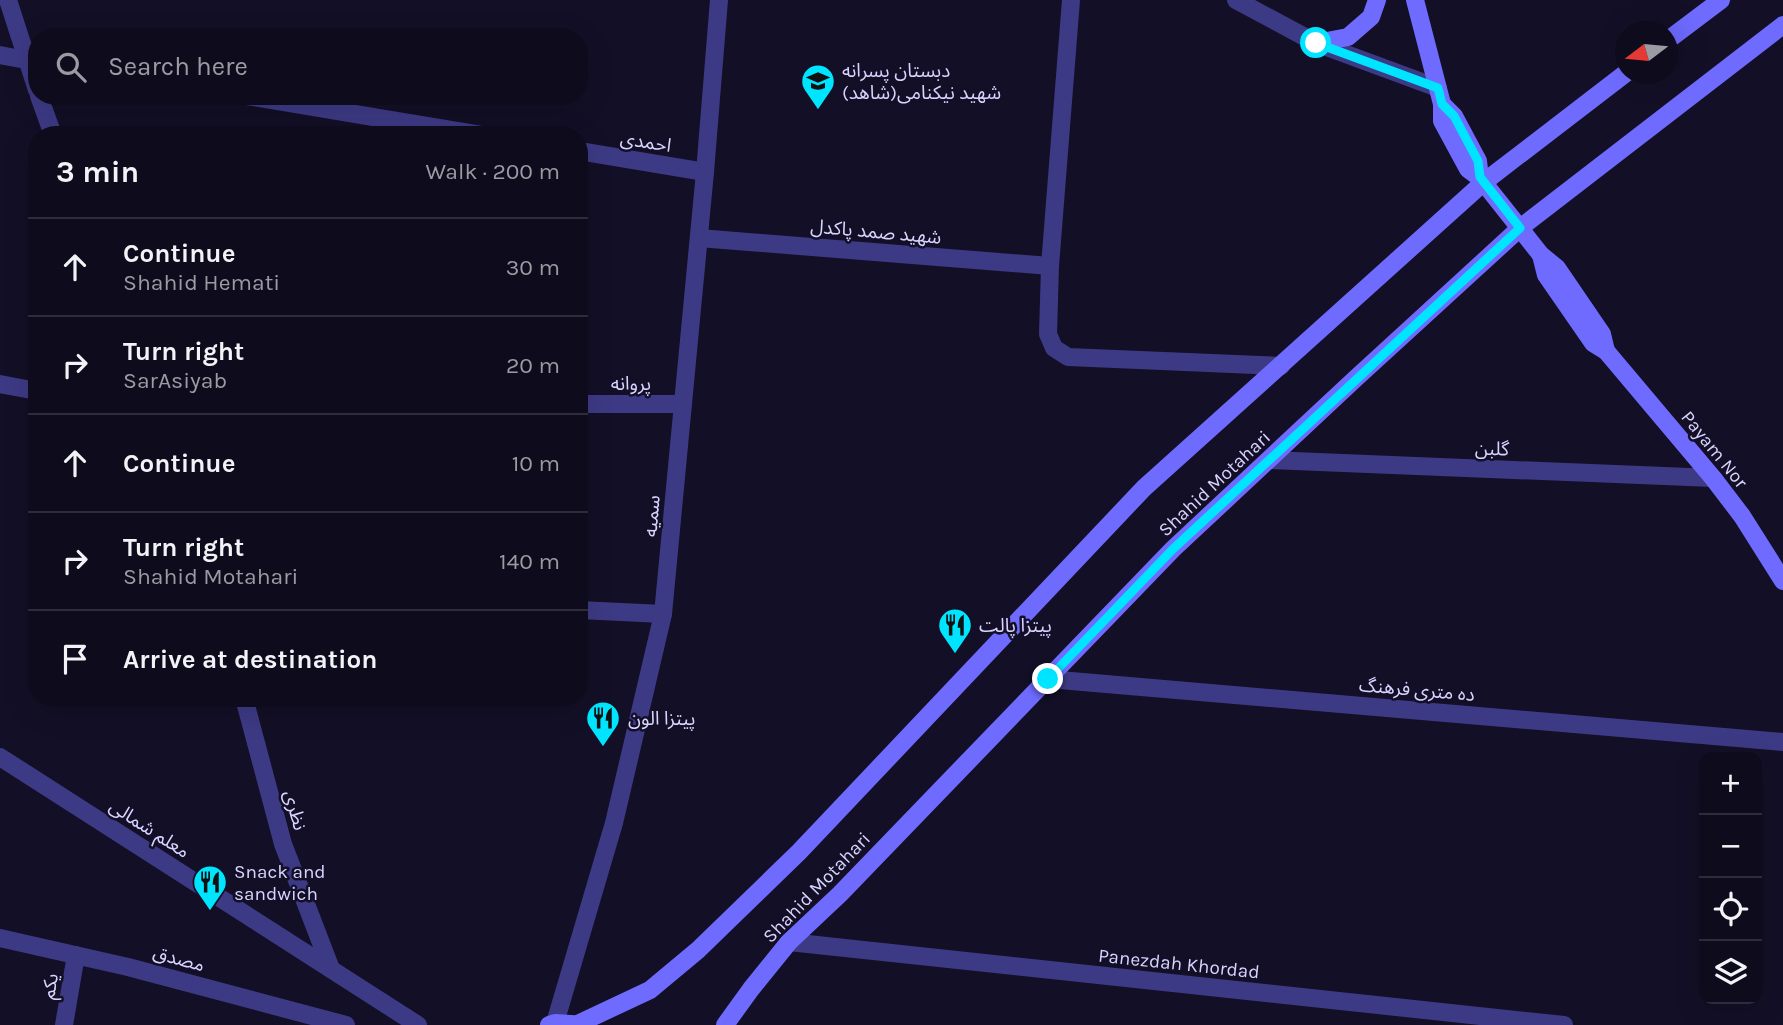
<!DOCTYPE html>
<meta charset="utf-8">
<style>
body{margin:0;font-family:Karla,"Noto Sans Arabic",sans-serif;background:#171425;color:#f1f3f6}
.controls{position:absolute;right:21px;bottom:21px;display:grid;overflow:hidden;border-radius:14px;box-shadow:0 7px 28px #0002}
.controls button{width:63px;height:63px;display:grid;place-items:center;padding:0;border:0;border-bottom:2px solid #2e2b3b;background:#0e0b1c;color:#f1f3f6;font:35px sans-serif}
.compass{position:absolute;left:1615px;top:21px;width:63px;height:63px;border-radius:50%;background:#0e0b1c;box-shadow:0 7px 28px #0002;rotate:254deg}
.stop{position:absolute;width:21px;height:21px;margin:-16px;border:5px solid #00e5ff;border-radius:50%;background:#fff}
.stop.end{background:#00e5ff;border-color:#fff;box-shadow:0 2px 7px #0008}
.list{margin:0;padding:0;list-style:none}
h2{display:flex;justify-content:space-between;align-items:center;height:91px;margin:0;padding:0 28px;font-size:30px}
h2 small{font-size:23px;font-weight:400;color:#9b9ba3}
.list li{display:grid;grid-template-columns:46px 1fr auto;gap:21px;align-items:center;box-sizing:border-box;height:98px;padding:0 28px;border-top:2px solid #2e2b3b}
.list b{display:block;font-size:26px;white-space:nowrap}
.list p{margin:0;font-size:23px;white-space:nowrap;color:#9b9ba3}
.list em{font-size:23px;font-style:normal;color:#9b9ba3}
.icon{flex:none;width:38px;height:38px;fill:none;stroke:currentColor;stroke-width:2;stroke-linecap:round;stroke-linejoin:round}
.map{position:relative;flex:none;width:1783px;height:1025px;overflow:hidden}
.search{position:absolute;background:#0e0b1c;box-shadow:0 7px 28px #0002;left:28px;top:28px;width:560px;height:77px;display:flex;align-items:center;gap:18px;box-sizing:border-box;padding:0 24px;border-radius:28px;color:#9b9ba3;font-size:26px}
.panel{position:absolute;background:#0e0b1c;box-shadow:0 7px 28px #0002;left:28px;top:126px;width:560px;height:581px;border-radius:28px}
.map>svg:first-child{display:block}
</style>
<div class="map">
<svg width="1783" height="1025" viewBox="0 0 1783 1025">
<rect width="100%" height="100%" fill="#130f26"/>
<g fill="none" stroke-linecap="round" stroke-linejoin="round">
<g stroke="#3d3a85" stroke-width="18">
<path d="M8 0 37 90"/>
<path d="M1071 0 1050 266 1048 334 1054 348 1068 357 1281 366"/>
<path d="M1236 0 1316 43 1438 88"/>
<path d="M0 55 37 62"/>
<path d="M39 96 53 135"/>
<path d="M247 96 481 135"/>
<path d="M579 151 705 172"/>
<path d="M699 238 1050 266"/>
<path d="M0 384 37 391"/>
<path d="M579 404H683"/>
<path d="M1269 460 1713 478"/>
<path d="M579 610 663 614"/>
<path d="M1048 679 1783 742"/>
<path d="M244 698 283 844 331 969"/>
<path d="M0 938 128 967 346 1025"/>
<path d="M789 942 1564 1025"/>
<path d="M555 1023 614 823 663 614 705 172 719 0"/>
<path d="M64 1025 76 955"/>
</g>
<path stroke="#3d3a85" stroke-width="18" d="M0 757 418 1025"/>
<g stroke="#6f6bff" stroke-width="18">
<path d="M1415 0 1442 104V121L1468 169 1480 178 1541 255 1557 268 1602 334 1606 351"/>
<path d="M1668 40 1721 0"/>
<path d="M1316 43 1348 37 1371 17 1377 0"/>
<path d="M1442 104 1454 116 1478 161 1480 178"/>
<path d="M1541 255 1546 275 1593 343 1606 351 1713 478 1742 516 1783 581"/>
<path d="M580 1023 650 990 698 950 799 852 1144 488 1484 182 1626 73"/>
<path d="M549 1025 555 1023 586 1025"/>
<path d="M725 1025 751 989 789 942 840 894 1173 549 1355 379 1520 228 1783 25"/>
</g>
</g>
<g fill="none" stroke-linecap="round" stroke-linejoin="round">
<path stroke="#00e5ff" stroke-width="9" d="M1048 679 1173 549 1520 228 1480 177 1478 161 1454 116 1442 104 1438 88 1316 43"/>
</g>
<defs>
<g id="school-pin" transform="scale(1.75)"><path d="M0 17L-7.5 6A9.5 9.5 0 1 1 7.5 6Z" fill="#00e5ff" stroke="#130f26"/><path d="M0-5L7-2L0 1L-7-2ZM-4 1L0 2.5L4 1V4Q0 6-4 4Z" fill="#111"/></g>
<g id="restaurant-pin" transform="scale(1.75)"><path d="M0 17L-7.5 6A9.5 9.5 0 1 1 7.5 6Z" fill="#00e5ff" stroke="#130f26"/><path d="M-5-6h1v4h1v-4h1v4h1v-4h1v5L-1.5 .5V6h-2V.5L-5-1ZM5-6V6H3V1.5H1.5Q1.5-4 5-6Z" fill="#111"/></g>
</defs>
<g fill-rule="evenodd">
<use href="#school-pin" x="818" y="81"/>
<use href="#restaurant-pin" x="955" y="625"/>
<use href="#restaurant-pin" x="603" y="718"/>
<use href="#restaurant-pin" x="210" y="882"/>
</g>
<g text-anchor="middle" stroke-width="5" stroke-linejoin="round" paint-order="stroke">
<g font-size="19" fill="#d9d4ff" stroke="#130f26" text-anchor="start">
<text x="842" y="77">دبستان پسرانه<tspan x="842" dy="22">شهید نیکنامی(شاهد)</tspan></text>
<text x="979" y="632">پیتزا پالت</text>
<text x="628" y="725">پیتزا الون</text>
<text x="234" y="878">Snack and<tspan x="234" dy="22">sandwich</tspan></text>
</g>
<g font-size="19" fill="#d9d4ff" stroke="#130f26">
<text transform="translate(646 141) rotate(9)" y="7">احمدی</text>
<text transform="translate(876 231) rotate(5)" y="7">شهید صمد پاکدل</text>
<text x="631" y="390">پروانه</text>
<text transform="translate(1492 448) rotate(2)" y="7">گلبن</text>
<text transform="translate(1715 449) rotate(51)" y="7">Payam Nor</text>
<text transform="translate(1214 483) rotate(-43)" y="7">Shahid Motahari</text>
<text transform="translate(651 516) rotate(-85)" y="7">سمیه</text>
<text transform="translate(1417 689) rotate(5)" y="7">ده متری فرهنگ</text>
<text transform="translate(296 810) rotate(75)" y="7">نظری</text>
<text transform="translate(150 828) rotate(33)" y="7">معلم شمالی</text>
<text transform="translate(816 887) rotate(-46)" y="7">Shahid Motahari</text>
<text transform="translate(179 958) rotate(15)" y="7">مصدق</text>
<text transform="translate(1179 963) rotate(6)" y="7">Panezdah Khordad</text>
<text transform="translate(49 986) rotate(-80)" y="7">یکم</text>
</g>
</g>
</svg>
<div class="controls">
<button>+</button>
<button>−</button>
<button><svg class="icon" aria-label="locate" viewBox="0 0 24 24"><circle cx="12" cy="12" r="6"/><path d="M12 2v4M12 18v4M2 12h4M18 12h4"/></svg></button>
<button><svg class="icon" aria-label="layers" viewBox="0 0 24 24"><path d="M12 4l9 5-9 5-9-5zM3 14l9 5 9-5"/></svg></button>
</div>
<svg class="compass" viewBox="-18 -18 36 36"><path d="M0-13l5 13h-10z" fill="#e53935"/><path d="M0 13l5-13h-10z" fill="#9b9ba3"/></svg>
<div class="stop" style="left:1316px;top:43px"></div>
<div class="stop end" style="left:1048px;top:679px"></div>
<div class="search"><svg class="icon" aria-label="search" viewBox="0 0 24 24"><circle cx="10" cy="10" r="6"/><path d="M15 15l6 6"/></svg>Search here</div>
<section class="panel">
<h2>3 min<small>Walk · 200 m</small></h2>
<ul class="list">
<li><svg class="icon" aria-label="ahead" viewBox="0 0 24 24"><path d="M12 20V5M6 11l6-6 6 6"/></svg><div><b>Continue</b><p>Shahid Hemati</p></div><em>30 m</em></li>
<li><svg class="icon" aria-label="right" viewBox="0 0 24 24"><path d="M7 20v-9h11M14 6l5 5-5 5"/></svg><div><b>Turn right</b><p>SarAsiyab</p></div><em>20 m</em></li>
<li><svg class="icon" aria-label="ahead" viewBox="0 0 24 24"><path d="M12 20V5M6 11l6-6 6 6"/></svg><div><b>Continue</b></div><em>10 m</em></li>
<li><svg class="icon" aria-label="right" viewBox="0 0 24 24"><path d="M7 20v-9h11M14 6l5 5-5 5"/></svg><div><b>Turn right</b><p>Shahid Motahari</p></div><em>140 m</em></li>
<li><svg class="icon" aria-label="arrive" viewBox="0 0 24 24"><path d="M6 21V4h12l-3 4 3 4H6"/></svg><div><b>Arrive at destination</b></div></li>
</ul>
</section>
</div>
